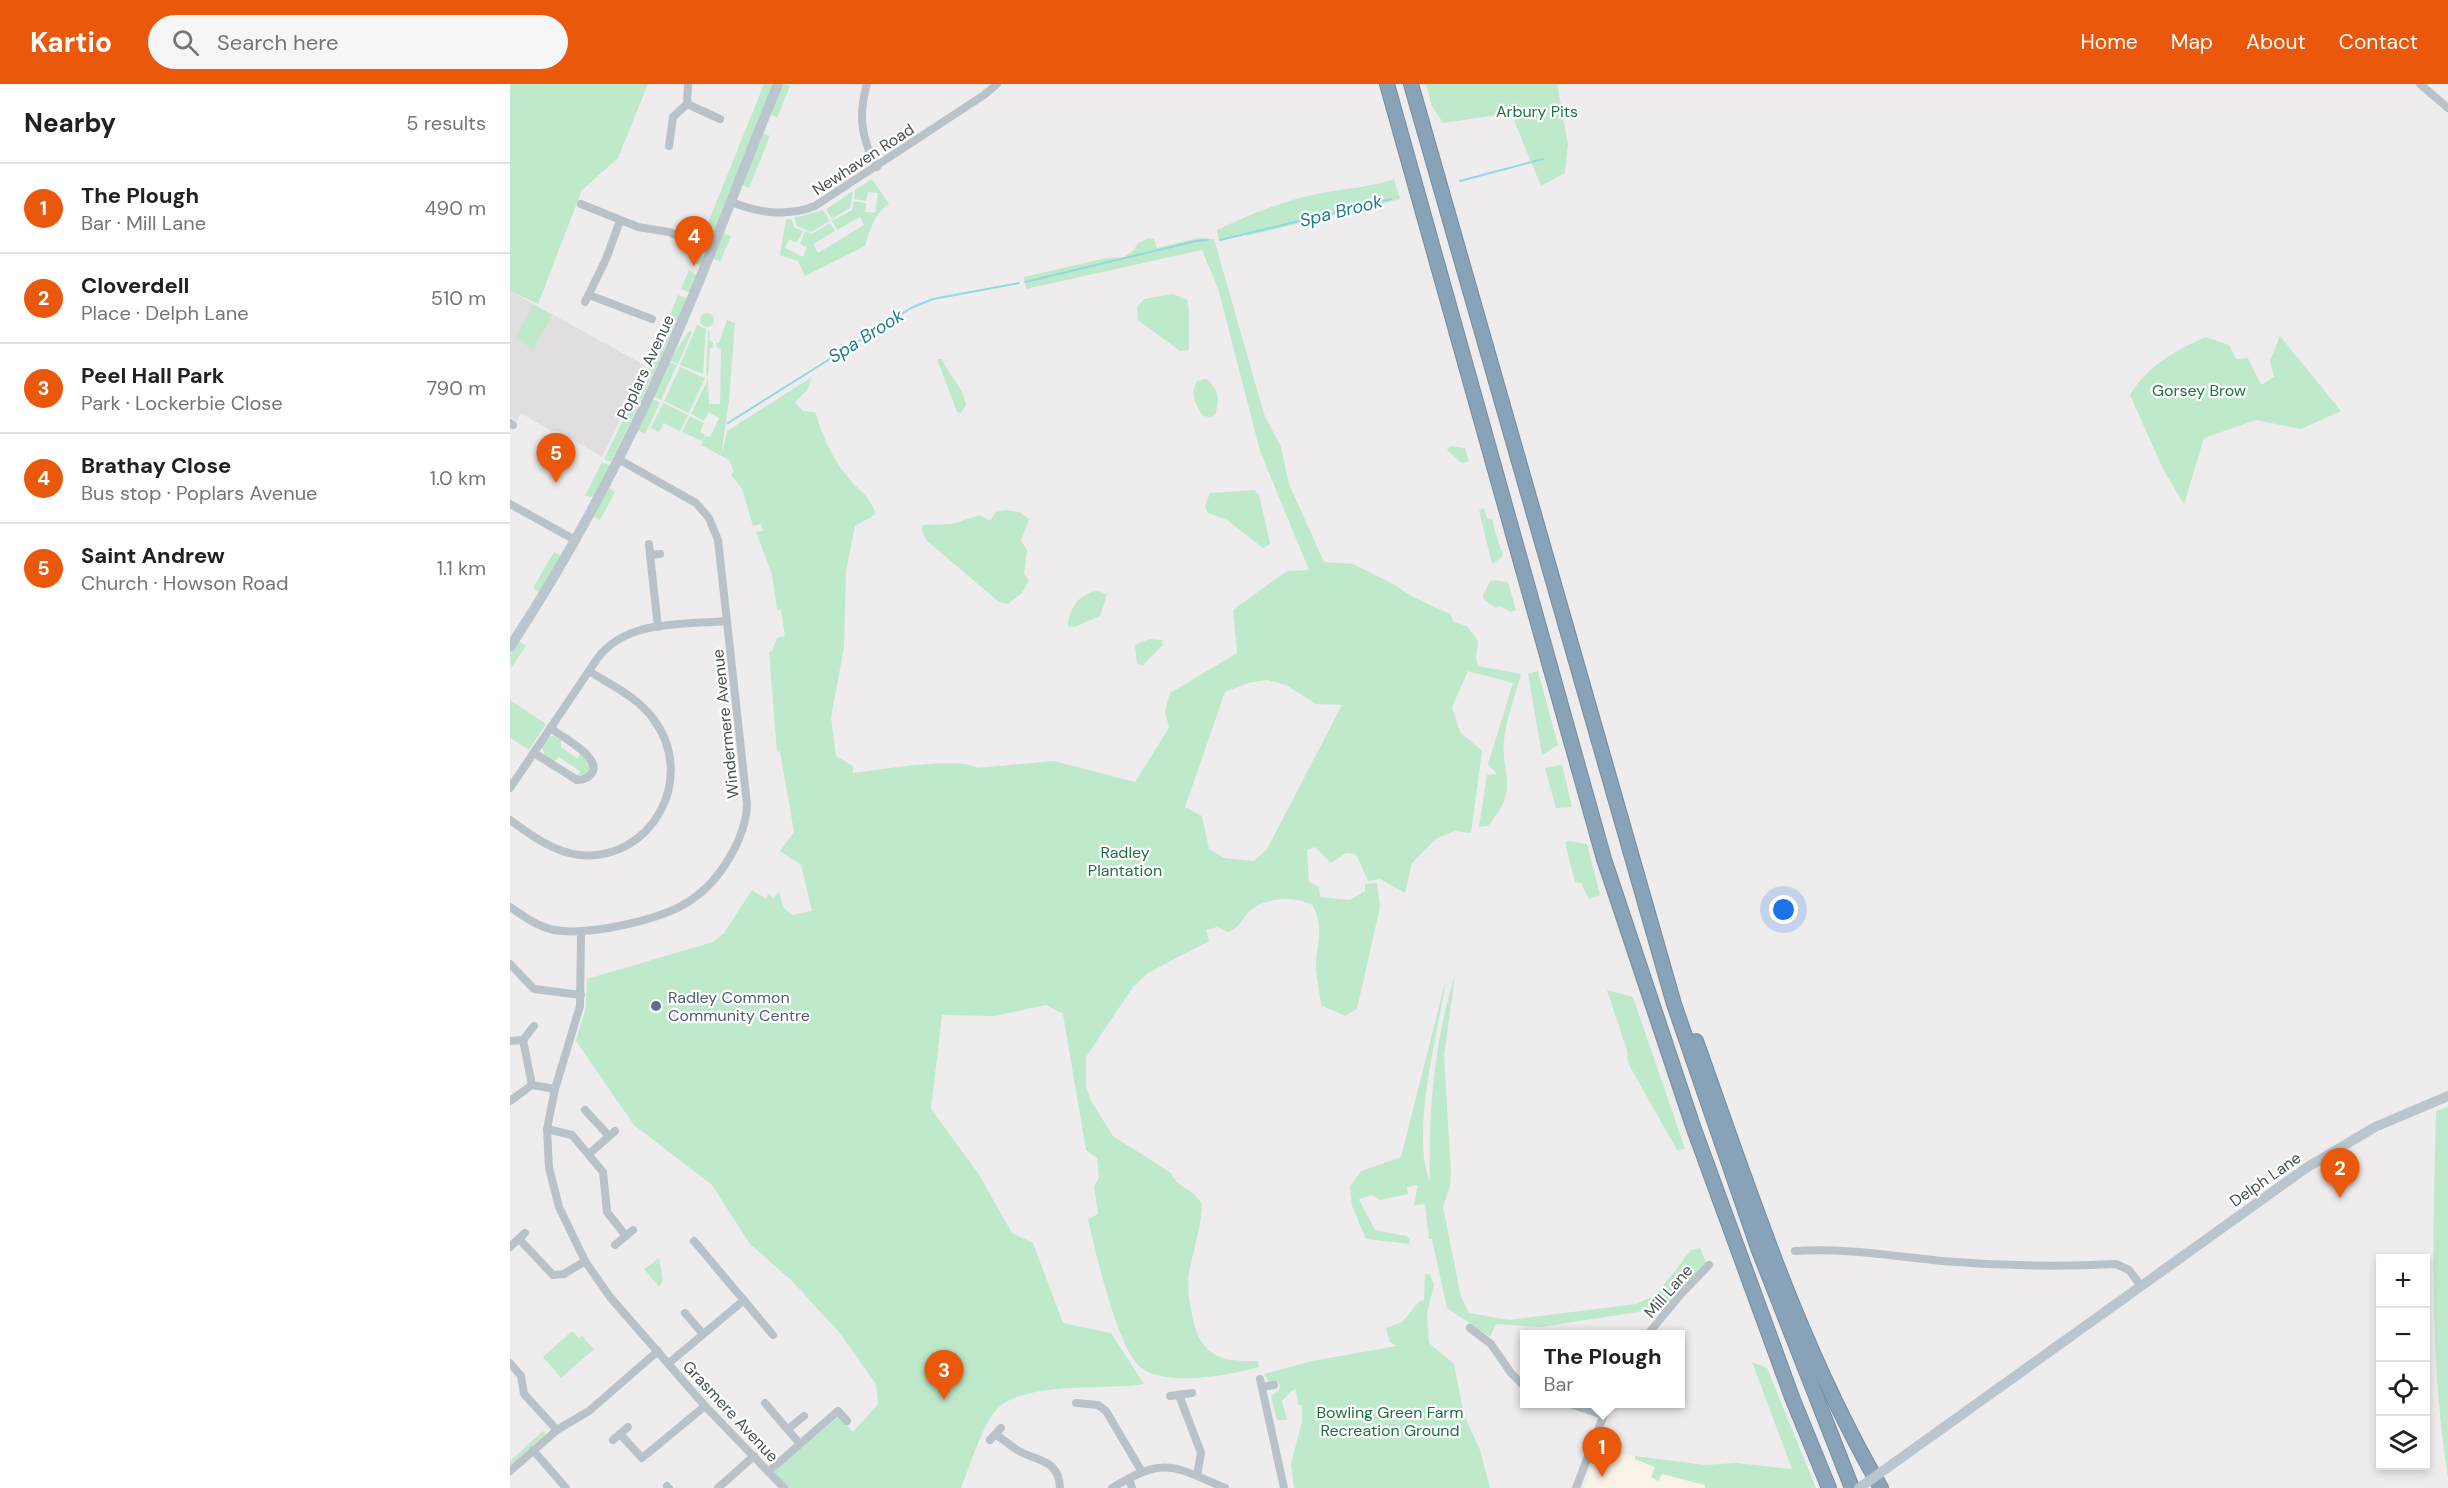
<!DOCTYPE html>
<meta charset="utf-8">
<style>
body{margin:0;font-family:"DM Sans",sans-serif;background:#f6f6f6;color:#202124}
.controls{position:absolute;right:18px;bottom:18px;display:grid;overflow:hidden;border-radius:0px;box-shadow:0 3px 9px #0003}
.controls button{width:54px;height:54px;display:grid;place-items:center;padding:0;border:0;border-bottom:2px solid #e0e0e0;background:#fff;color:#202124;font:30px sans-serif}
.you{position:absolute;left:1274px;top:826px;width:21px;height:21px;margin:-15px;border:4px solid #fff;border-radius:50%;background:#1a73e8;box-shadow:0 0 0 9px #1a73e833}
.badge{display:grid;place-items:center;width:39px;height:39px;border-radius:50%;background:#ea580c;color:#fff;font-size:20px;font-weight:700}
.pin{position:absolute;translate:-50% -50px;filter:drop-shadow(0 2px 3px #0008)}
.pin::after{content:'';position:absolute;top:32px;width:21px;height:18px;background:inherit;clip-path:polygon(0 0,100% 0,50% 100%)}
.popup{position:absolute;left:1010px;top:1246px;width:165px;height:78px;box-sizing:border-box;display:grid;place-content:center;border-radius:0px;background:#fff;filter:drop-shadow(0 2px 4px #0005);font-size:20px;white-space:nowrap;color:#757577}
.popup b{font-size:22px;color:#202124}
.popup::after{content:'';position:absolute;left:50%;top:100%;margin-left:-12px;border:12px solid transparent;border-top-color:#fff}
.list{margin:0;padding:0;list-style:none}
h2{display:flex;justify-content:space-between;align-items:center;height:78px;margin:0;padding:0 24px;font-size:26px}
h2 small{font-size:20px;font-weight:400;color:#757577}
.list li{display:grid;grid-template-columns:39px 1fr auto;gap:18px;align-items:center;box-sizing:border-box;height:90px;padding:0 24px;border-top:2px solid #e0e0e0}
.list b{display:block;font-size:22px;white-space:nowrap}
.list p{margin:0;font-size:20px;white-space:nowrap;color:#757577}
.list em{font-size:20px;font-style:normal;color:#757577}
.icon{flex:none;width:33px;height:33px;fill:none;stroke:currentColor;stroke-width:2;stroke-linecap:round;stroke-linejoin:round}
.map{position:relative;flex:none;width:1938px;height:1404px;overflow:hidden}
header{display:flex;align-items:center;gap:36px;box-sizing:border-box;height:84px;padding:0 30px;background:#ea580c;color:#fff}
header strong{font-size:28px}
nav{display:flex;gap:33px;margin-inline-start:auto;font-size:21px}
.search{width:420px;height:54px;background:#f6f6f6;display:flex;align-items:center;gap:15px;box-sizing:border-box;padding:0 21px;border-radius:33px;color:#757577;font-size:22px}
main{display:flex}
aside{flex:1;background:#fff}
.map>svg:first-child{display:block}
</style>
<header>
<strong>Kartio</strong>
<div class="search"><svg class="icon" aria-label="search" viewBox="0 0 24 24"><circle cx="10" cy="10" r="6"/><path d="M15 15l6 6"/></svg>Search here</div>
<nav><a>Home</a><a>Map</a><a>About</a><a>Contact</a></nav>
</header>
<main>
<aside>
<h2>Nearby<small>5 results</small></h2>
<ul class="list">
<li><span class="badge">1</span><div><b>The Plough</b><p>Bar · Mill Lane</p></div><em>490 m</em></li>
<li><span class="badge">2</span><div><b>Cloverdell</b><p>Place · Delph Lane</p></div><em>510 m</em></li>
<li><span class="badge">3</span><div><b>Peel Hall Park</b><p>Park · Lockerbie Close</p></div><em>790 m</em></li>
<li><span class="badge">4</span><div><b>Brathay Close</b><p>Bus stop · Poplars Avenue</p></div><em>1.0 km</em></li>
<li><span class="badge">5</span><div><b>Saint Andrew</b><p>Church · Howson Road</p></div><em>1.1 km</em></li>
</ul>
</aside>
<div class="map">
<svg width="1938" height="1404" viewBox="0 0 1938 1404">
<rect width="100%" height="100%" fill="#efeced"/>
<path fill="#f9f2e6" d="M1087 1366 1125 1372V1375L1145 1384 1149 1396 1151 1390 1195 1401V1404H1074Z"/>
<path fill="#e0dede" d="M0 207 136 282 92 373 48 347H41L11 329 7 337 0 333Z"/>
<g fill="#bee9cb" fill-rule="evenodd">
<path d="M0 0H138L108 74 72 106 28 220 0 207Z"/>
<path d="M254 0H263L204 149 199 155 191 156Z"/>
<path d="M272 0 280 2 267 34 260 30Z"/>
<path d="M916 0H1047L1058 60 1055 89 1031 102 1001 29 933 39 922 22Z"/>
<path d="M253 49 260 52 239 104 232 101Z"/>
<path d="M362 95 379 120C364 129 360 146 355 162L295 192 288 177 270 171 276 135H281L285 144 293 147 287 159 279 155 275 164 293 173 297 163 290 160 295 147 302 150 320 139 325 147 303 160 308 169 354 141 350 133 327 146 322 137 342 126 344 117 356 119 355 128 365 129 368 109 358 108 356 117 344 115 345 106Z"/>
<path d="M884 95 890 115 737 152 736 149 709 156 707 146C738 131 773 117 807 110 834 104 859 104 884 95Z"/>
<path d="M343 107 340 124 322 135 316 125Z"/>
<path d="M313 126 320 137 301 148 287 142 284 134Z"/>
<path d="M213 149 221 152 210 178 203 174Z"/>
<path d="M638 154 644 155 647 164 688 154 704 155 754 330 771 363 779 400 814 478 843 480 885 501 901 512 940 530 944 538 957 542 968 557 966 575 968 582 1011 590C1006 609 998 630 995 649 988 692 1013 700 978 742L969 743 977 691 987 690 978 680 1003 599 958 587 942 623 950 648 972 667 961 749 945 747 927 754 902 779 895 809 870 795 858 797 846 770 836 769 821 779 805 763 797 766 799 798 809 803 810 813 840 816 855 807V800L867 799 870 823 847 925 835 932 811 921C810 910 807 898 806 887 805 863 816 843 802 821 786 812 758 813 742 825 732 833 731 843 718 848L707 843 696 846 699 857 638 889 623 903 576 973V1003L581 1017 603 1052 661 1089C668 1106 684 1103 692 1121 691 1144 683 1167 679 1189 677 1201 679 1215 681 1226 689 1270 705 1278 748 1277L749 1283C722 1291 651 1304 629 1282 607 1261 585 1167 578 1135L588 1130 584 1102 589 1094 587 1074 576 1066 553 930 536 921 485 932 432 931 421 1025 468 1089 502 1149 523 1159 553 1239 601 1249 634 1300C594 1307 517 1296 487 1325 473 1338 459 1385 451 1404H274L263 1391 267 1385 329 1332 343 1348 368 1320 366 1300 329 1248 282 1197 240 1160 202 1101 124 1041 66 957 76 923 77 895 203 858 214 849 242 806 256 815 258 810 263 814 269 808 273 823 282 831 302 827 291 781 270 767 284 748 270 667 267 668 259 568 262 567 267 554 275 552 271 526H267L262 490 246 448 253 447 251 440 243 442 232 405 221 391 224 388 219 376 191 361 195 352 200 353 209 334 199 328 194 337 181 330 198 295 199 320H210L211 265 207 264 206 259H209L217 236 225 239 219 316 211 372 217 347 302 293 297 306 285 318 293 327 305 328C312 351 322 374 337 392 351 410 356 406 366 430L345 442 336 487 334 563 321 633 326 672 343 682V689C369 686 448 672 467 684L544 677 625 698 659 644 655 627 660 609 727 569 723 526 777 487 799 486 750 367 708 204 692 166 516 205 514 193 596 174 614 173 623 167 628 159ZM757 596 776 601 806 620 832 621 757 765 744 777 714 774 699 765 692 732 675 723 715 608 738 599Z"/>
<path d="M188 163C195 168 194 174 191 181L184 179 181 185Z"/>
<path d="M179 186 187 192 181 209 171 205Z"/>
<path d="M663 210 677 216 679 227V266L670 267 628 236 627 223 634 215Z"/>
<path d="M168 211 179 215 101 378 94 375 139 283Z"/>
<path d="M24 221 42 231 23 265 5 254Z"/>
<circle cx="197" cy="236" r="7"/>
<path d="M187 241 196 245 193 290 170 281Z"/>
<path d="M198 245 200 250 199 256 203 258V264H200L198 292 196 291Z"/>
<path d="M179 247 182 248 168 280 160 276Z"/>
<path d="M1770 252 1831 327 1791 345 1746 336 1694 354 1674 420 1654 387 1620 311C1637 282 1666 266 1696 253L1719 261 1726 275 1738 274 1751 301 1764 293 1760 277Z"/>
<path d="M427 275H432C439 292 453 302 456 321L451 329 447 328Z"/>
<path d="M160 278 167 281 151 316 144 312Z"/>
<path d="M170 283 195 294 179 329 154 317Z"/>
<path d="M696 295C709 305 709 313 706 329L702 333 693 332C686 320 679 311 687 297Z"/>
<path d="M143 315 150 319 135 350 128 346Z"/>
<path d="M153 319 178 331 170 347 154 339 149 348 141 344Z"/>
<path d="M180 332 194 339 190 348 195 351 192 357 172 348Z"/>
<path d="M940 362 955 364 959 377 952 379 937 366Z"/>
<path d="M92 378 100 382 83 413 75 412Z"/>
<path d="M99 404 105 408 90 436 84 433Z"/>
<path d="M744 406 749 410 760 460 753 464 717 436 698 429 695 422 700 409Z"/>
<path d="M974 424 977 434 983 436C983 443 989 462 993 469L991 474 982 480 969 426Z"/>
<path d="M495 426 509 428 519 435 511 457 517 466 514 490 519 496 512 509 498 520 489 518 416 456 412 446 413 441 442 440 470 431 480 437 486 428Z"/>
<path d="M44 468 51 472 29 508 23 504Z"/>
<path d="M981 496 998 498 1006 526 1001 528 990 522 985 524 974 516 973 511Z"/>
<path d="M587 507 597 510 590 532 564 543 558 542C558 525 570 509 587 507Z"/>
<path d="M639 555 652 556 653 561 633 581 627 580 625 561Z"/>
<path d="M9 557 16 562 1 584 0 571Z"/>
<path d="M1028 587 1048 661 1032 671 1018 590Z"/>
<path d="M0 616 36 640 19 666 0 654Z"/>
<path d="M43 652 51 656V663L68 675 70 668 80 676V687L75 692 65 693 71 688 49 673 44 678 35 672 32 663 38 653Z"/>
<path d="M1052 681 1062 723 1046 724 1035 684Z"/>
<path d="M1058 757 1077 760 1090 811 1079 815 1071 799 1065 798 1055 759Z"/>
<path d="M945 891 934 972 941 1088 940 1102 933 1123 951 1213 959 1229 999 1236 1126 1220 1146 1211 1181 1166 1190 1164 1197 1180 1153 1230 1147 1225 1031 1243 986 1240 980 1253 937 1224 922 1155H919L915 1120 904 1121 908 1101 897 1103 898 1110 870 1116 862 1111 849 1115 865 1146 896 1152 900 1156 899 1160 856 1155 842 1122 840 1102 851 1087 891 1073 936 895C928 951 900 1047 920 1099 918 1029 924 958 945 891Z"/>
<path d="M1097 906 1123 913 1175 1065 1167 1066 1118 979 1117 966Z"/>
<path d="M1938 1023V1394C1919 1273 1923 1149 1926 1027Z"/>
<path d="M149 1174 153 1196 149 1203 134 1185Z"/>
<path d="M915 1190H920L924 1201 917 1230 919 1259 944 1280 954 1331 970 1366 980 1404H784L781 1380 792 1338V1321H788L786 1305 781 1307 772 1317 777 1336H767L761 1312 770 1305 769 1298 760 1299 754 1290 802 1277 887 1262 880 1258 876 1244 892 1238 909 1218 914 1216Z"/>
<path d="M62 1247 69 1254 72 1252 84 1265 51 1294 33 1273Z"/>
<path d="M1242 1278 1257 1284 1306 1404H1195V1401L1152 1390 1148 1397 1141 1393 1145 1383 1125 1375V1372L1195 1381 1226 1379 1282 1385Z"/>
<path d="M33 1347 36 1350 0 1381V1377Z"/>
</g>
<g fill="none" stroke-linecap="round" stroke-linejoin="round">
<g stroke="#8fd9e2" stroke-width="2">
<path d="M950 97 1033 75"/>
<path d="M710 156 881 115"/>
<path d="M515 198 686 157 698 156"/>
<path d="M218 339 401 224 423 215 509 199"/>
</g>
<g stroke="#748ea3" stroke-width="16">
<g id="highway">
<path d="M877 0 1094 775 1184 1045 1283 1316 1319 1404"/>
<path d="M901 0 1164 920 1248 1164 1342 1404"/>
<path d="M1186 957C1240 1108 1290 1265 1371 1404"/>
</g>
</g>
<g stroke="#b9c2c8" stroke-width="8">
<path d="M357 0C348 31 351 55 367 83"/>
<path d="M1910 0 1938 24"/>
<path d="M177 20 210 35"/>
<path d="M159 62 163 33 177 20 178 0"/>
<path d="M221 118C250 129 276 133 305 122L474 11 487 0"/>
<path d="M71 120 128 143 159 148 202 165"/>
<path d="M79 211 142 235"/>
<path d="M75 218 96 175 110 137"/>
<path d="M0 339 3 341"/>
<path d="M0 420 65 456"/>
<path d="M139 460 140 471 150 470"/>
<path d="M140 471 148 543"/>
<path d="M24 669 67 696C74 696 80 694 83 687 89 672 51 652 40 644"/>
<path d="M0 704 87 575C116 535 173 541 217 537"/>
<path d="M0 736C21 751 43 768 69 771 142 778 187 694 144 636 129 614 101 601 79 587"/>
<path d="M0 823C13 832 28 843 44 846 78 852 153 836 181 816 210 797 236 754 237 720L208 456 199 434 186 419 108 375"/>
<path d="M71 849 70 922 45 1005 37 1045 39 1084 49 1123 75 1177 100 1213 195 1322 274 1404"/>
<path d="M0 880 24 905 71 911"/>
<path d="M13 956 22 1001"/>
<path d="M0 957 13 956 24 942"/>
<path d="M0 1017 22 1001 45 1005"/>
<path d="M75 1026 99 1052"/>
<path d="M37 1045 62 1051 93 1088 97 1128 116 1152"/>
<path d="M79 1070 105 1047"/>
<path d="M9 1155 43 1191 54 1190 75 1177"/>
<path d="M184 1157 263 1251"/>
<path d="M105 1161 123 1146"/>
<path d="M0 1163 15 1149"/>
<path d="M1285 1167C1337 1164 1381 1172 1432 1177 1490 1182 1548 1183 1606 1180L1619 1186 1631 1202"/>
<path d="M175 1229 193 1250"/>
<path d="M960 1244 981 1260 1001 1289 1014 1302"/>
<path d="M1138 1250 1171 1210 1199 1181"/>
<path d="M0 1279 11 1292 14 1310 47 1346"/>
<path d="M159 1279 234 1216"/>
<path d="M750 1295 774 1404"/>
<path d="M753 1303 764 1301"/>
<path d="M669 1311 691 1369 687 1391"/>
<path d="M660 1312 682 1309"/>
<path d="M255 1319 290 1360"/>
<path d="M566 1319 588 1321 596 1327 632 1388"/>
<path d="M1060 1320 1093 1331"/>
<path d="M278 1345 294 1332"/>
<path d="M110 1350 132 1374 195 1322"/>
<path d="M486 1351C495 1356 502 1364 511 1368 531 1378 549 1377 550 1404"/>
<path d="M103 1356 118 1343"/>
<path d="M480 1356 491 1344"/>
<path d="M23 1366 56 1404"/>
<path d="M0 1387 47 1346 79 1327 148 1267"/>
<path d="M259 1387 328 1327 337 1337"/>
<path d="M619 1394 622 1404"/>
<path d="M157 1402 159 1404"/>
<path d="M208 1404 244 1372"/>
<path d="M602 1404C655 1372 663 1382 715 1404"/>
<path d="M1066 1404 1098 1320"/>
</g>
<g stroke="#bac5cd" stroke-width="10">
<path d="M0 563C72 453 133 334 183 212 212 142 239 70 268 0"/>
<path d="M1384 1379 1796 1084 1865 1043 1938 1012"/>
</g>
<use href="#highway" stroke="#88a3b7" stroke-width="14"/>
<path stroke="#bac5cd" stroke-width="10" d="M1349 1404 1384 1379"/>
</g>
<circle fill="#5c6f8a" stroke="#fff" stroke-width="2" cx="146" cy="922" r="6"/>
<g text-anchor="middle" stroke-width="4.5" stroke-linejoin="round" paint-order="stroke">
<g font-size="16" fill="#1f7141" stroke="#fff">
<text x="1027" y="33">Arbury Pits</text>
<text x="1689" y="312">Gorsey Brow</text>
<text x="615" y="774">Radley<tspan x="615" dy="18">Plantation</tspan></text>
<text x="880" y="1334">Bowling Green Farm<tspan x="880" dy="18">Recreation Ground</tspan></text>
</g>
<g font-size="16" fill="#475158" stroke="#fff">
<text transform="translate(353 75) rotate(-33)" y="6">Newhaven Road</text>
<text transform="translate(135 283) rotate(-65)" y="6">Poplars Avenue</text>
<text transform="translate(215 640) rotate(-96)" y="6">Windermere Avenue</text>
<text transform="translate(1755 1095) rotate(-35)" y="6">Delph Lane</text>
<text transform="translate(1158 1207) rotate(-49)" y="6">Mill Lane</text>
<text transform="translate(221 1327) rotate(47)" y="6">Grasmere Avenue</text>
</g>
<g font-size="16" fill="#4e5e75" stroke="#fff" text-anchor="start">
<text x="158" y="919">Radley Common<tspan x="158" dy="18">Community Centre</tspan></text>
</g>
<g font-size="18" font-style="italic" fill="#197d8a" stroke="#fff">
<text transform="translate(831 127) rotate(-14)" y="6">Spa Brook</text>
<text transform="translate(356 252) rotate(-32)" y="6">Spa Brook</text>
</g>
</g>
</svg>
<div class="controls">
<button>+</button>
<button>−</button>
<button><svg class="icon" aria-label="locate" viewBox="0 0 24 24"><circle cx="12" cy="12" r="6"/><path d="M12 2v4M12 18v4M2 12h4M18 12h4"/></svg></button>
<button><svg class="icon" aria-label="layers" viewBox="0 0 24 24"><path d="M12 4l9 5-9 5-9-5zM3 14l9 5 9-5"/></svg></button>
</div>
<div class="you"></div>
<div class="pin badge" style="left:1092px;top:1393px">1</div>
<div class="popup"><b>The Plough</b>Bar</div>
<div class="pin badge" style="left:1830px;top:1114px">2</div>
<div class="pin badge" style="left:434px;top:1316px">3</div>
<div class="pin badge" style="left:184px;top:182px">4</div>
<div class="pin badge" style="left:46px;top:399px">5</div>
</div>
</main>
